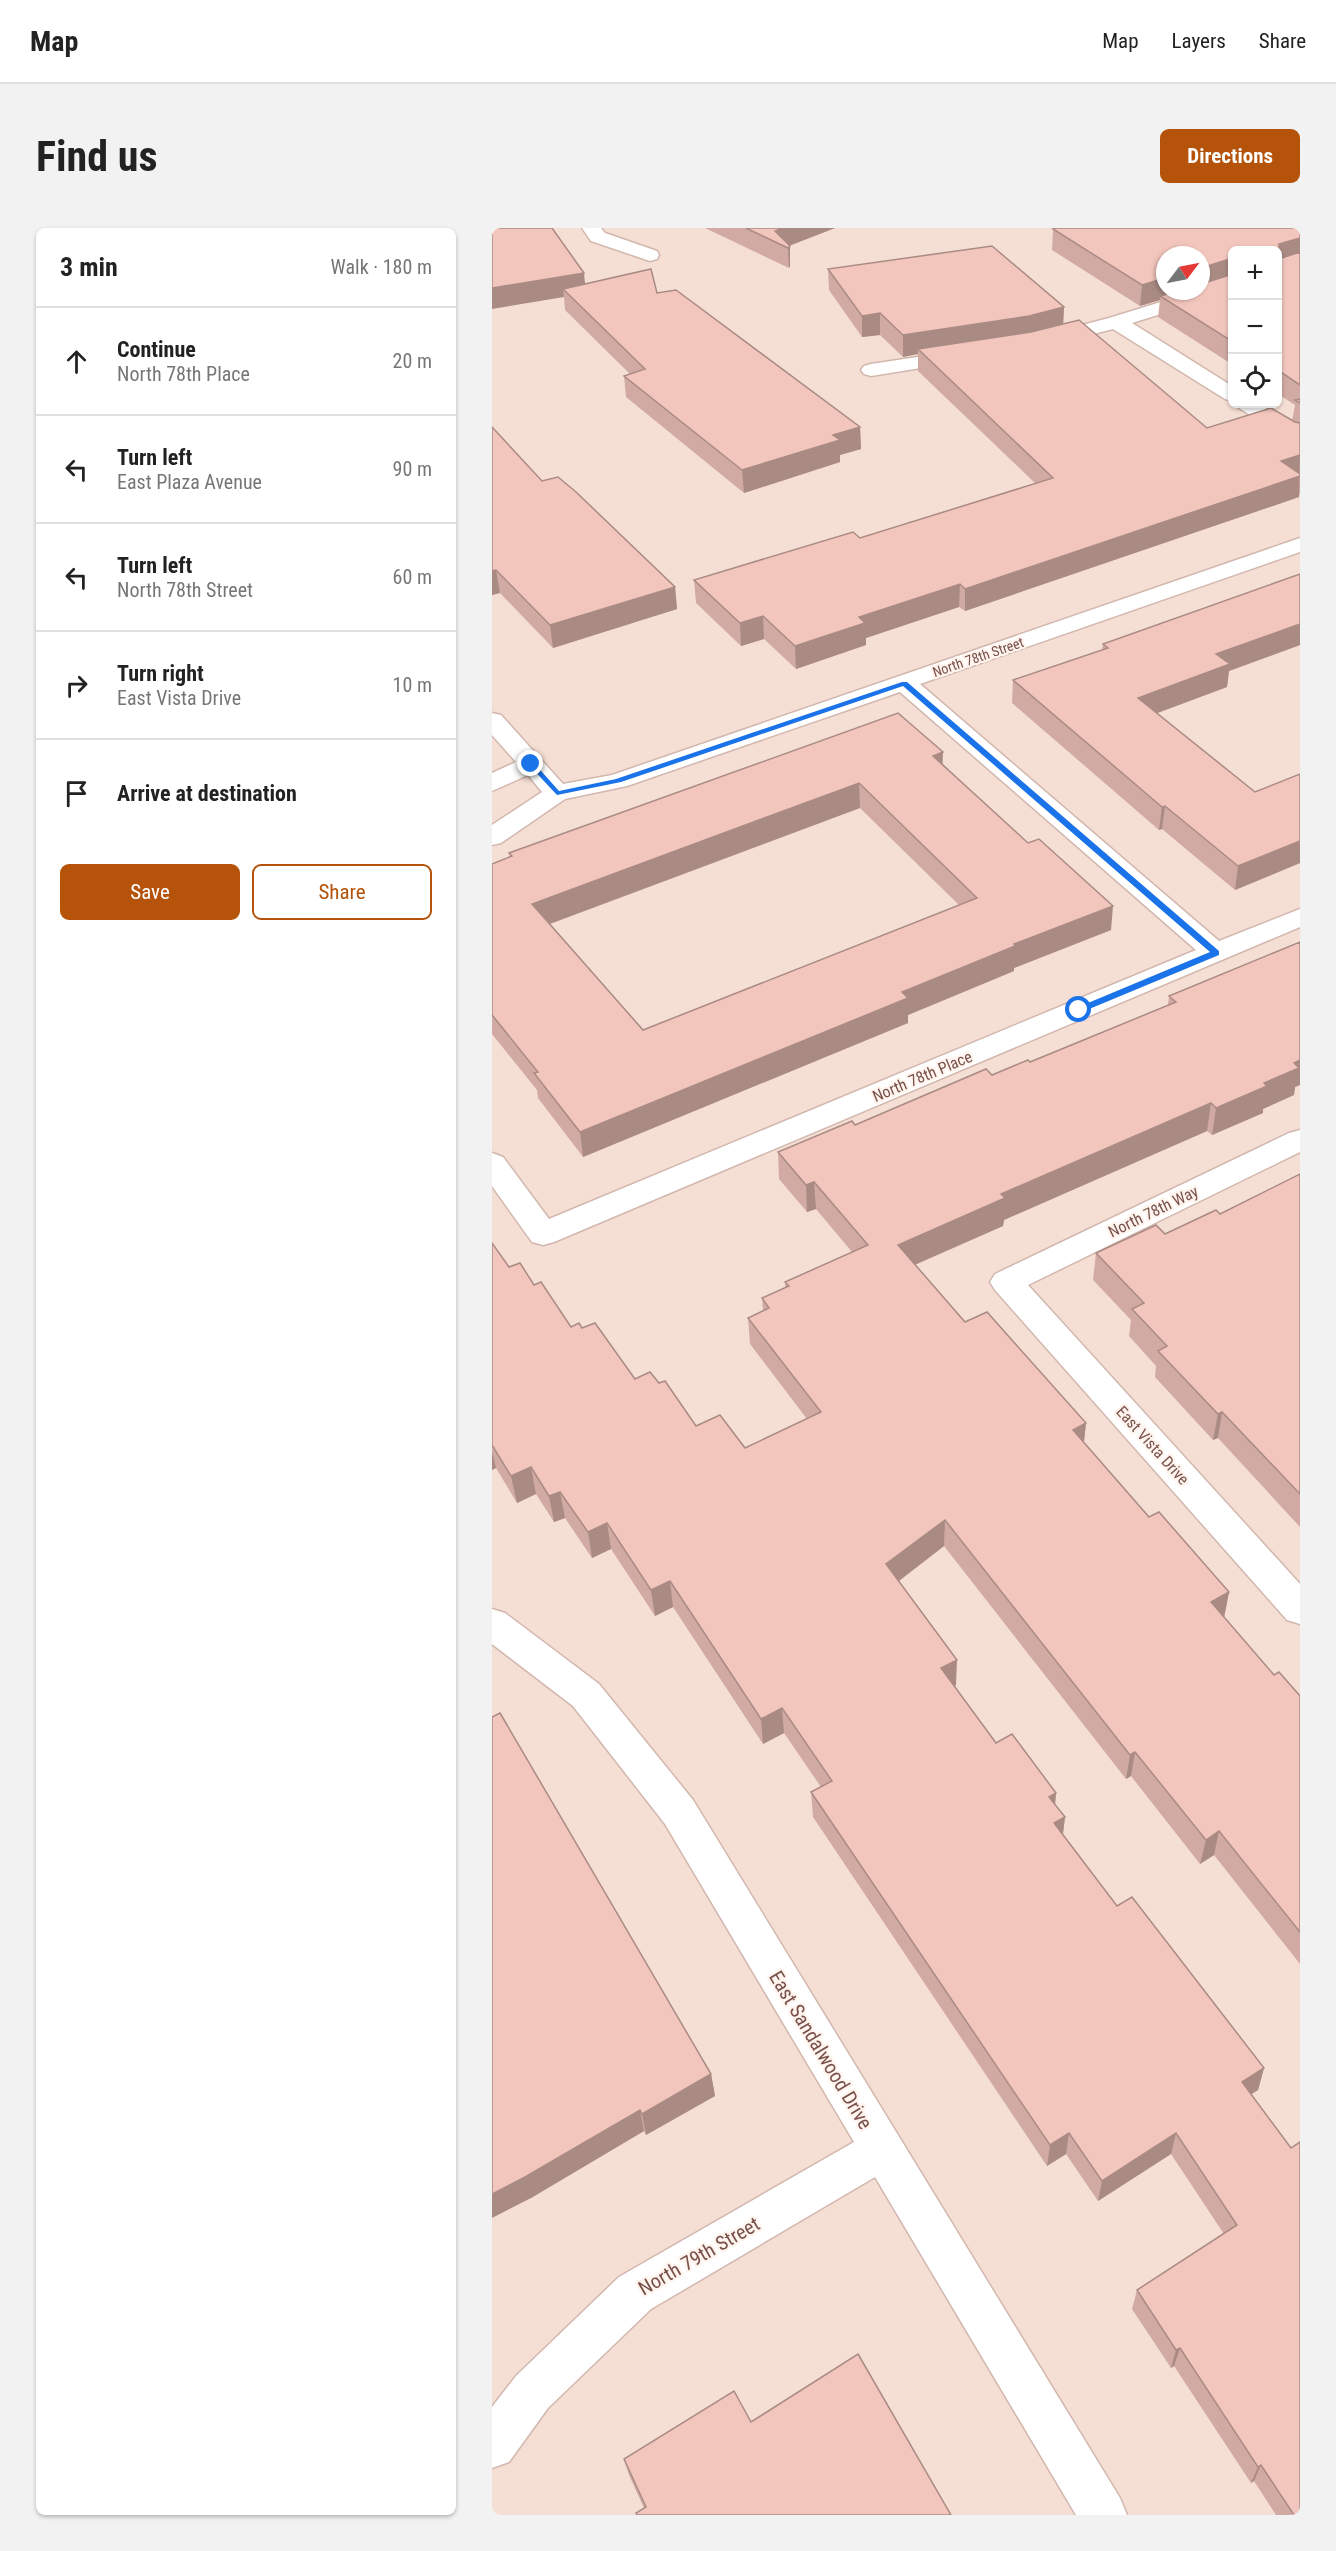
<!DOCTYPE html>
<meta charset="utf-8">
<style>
body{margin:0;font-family:"Roboto Condensed",sans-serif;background:#f2f2f2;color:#222}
.controls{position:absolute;right:18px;top:18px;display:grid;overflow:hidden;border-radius:9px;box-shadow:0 2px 4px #0004}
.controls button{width:54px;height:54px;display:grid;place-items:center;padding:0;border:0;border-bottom:2px solid #e0e0e0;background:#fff;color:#222;font:30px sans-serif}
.compass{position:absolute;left:664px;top:18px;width:54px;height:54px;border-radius:50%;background:#fff;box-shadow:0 2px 4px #0004;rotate:58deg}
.stop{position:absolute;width:18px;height:18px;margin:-14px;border:4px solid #1a73e8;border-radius:50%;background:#fff}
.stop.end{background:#1a73e8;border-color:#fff;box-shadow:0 2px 6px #0008}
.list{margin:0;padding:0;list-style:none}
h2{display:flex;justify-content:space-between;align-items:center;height:78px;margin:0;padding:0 24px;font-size:26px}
h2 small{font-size:20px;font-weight:400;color:#767676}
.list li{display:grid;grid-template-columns:39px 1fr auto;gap:18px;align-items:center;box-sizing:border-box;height:108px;padding:0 24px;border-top:2px solid #e0e0e0}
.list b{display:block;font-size:22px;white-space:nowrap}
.list p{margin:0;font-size:20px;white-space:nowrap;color:#767676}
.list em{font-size:20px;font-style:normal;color:#767676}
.actions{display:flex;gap:12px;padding:18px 24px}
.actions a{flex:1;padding:14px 0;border:2px solid #b45309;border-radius:9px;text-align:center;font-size:21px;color:#b45309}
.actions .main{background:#b45309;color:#fff}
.icon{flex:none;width:33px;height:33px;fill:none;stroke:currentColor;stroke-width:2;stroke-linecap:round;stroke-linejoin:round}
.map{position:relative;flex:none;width:808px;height:2287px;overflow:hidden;border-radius:9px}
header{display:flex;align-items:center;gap:36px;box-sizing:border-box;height:84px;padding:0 30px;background:#fff;border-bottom:2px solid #e0e0e0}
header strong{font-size:28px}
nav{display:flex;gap:33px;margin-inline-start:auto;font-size:21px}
.intro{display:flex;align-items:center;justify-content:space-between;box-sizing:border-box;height:144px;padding:0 36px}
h1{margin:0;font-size:42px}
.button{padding:15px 27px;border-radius:9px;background:#b45309;color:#fff;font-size:21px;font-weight:700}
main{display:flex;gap:36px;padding:0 36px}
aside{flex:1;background:#fff;border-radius:9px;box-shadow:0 2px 4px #0004}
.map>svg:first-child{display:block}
</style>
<header>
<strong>Map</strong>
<nav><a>Map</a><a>Layers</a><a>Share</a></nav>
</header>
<div class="intro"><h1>Find us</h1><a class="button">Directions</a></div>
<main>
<aside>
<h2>3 min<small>Walk · 180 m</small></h2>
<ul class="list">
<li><svg class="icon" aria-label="ahead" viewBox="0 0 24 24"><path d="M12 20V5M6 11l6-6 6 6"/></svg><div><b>Continue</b><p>North 78th Place</p></div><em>20 m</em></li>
<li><svg class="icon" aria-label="left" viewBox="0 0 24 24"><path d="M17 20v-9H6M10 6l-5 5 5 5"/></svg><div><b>Turn left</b><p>East Plaza Avenue</p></div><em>90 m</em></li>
<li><svg class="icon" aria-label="left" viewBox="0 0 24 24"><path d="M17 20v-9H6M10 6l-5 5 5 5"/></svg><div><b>Turn left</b><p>North 78th Street</p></div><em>60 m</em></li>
<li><svg class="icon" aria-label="right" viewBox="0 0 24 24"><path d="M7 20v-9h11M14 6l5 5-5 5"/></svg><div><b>Turn right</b><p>East Vista Drive</p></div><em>10 m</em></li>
<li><svg class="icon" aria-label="arrive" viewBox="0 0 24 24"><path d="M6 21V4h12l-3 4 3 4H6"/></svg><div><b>Arrive at destination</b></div></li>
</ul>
<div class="actions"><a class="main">Save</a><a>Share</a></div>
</aside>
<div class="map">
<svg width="808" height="2287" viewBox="0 0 808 2287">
<rect width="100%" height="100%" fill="#fdefe7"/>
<path fill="#f5dfd5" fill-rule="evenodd" d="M0 0H808V2287H0ZM740 22H786V176H740ZM673 27H709V63H673Z"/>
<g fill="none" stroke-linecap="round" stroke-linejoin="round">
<g stroke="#d2b7ae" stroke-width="3">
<g id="minor">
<path d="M90 0H109L113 5 165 23 167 27 165 31 158 33 99 13Z"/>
<path d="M740 52V64L640 95 740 158V173L733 171 621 101 555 118 548 116 545 112 548 108 617 90Z"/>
<path d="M472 122 479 124 482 128 479 132 379 148 372 146 369 142 372 138 379 136Z"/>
<path d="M744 176H767L808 201V216L801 214 747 180Z"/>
<path d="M808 310V324L428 456 727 713 808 681V699L62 1014 51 1017 40 1014 0 958V925L11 929 57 991 704 722 408 464 135 558 73 571 9 615 0 617V597L50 564 36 547 0 563V545L24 534 0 507V485L9 487 71 556 120 547Z"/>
<path d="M808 902V924L536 1057 808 1356V1396L795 1392 503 1062 498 1054 503 1046 797 905Z"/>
<path d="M0 1381 13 1385 107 1456 201 1572 628 2270 635 2287H584L383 1949 159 2081 56 2180 17 2234 0 2240V2179L24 2148 127 2049 362 1914 173 1596 81 1478 0 1416Z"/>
</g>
</g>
<use href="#minor" fill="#fff" fill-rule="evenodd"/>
</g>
<g fill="#d1aaa3" fill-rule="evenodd">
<path d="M0 0 93 56 165 65 368 199 369 221 348 227V234L252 265 134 169 132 148 138 146 73 82 72 69Z"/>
<path d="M213 0H343L297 18 298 38 297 40Z"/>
<path d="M808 0V264L807 269 473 383 467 379 374 410V417L304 441 272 411 249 418 204 375 202 352 368 310 543 255 426 143V126L411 129 388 107 370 109 337 62 336 41 572 79 571 96 715 200 800 193 803 177 786 166V22H741V137L666 89 668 72 648 78 560 22 561 1Z"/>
<path d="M0 199 50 253 183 359 185 381 61 420 8 365 0 367Z"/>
<path d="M808 346V417L737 443 735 459 665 485 763 564 808 546V635L743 662 670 601 667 602 520 475 521 452 610 422 611 416Z"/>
<path d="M451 536 619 702 522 740V743L416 787V795L91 929 46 870 45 862 0 806V636L18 629 17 625ZM368 580 467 677 151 802 58 696Z"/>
<path d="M808 714V857L803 859 802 867 771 881V885L720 907 715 903 512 992 511 998 423 1037 473 1094 594 1195 592 1214 657 1289 737 1364 732 1389 782 1447 808 1468V1736L722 1627 708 1636 639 1548 634 1551 452 1318 407 1353 464 1457 462 1458 504 1515 564 1565 563 1576 573 1589 571 1606 625 1678 772 1840 766 1862 759 1866 808 2287H784L762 2253 759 2255 682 2138 679 2140 640 2081 645 2062 732 2006 679 1926 606 1973 574 1926 555 1938 321 1589 319 1564 329 1559 292 1505 271 1516 181 1379 163 1388 119 1321 100 1330 73 1290 62 1294 44 1266 25 1275 4 1240 0 1242V1015L17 1039 42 1057 79 1099 90 1100 143 1151 167 1155 204 1198 253 1220 315 1191 258 1116 256 1090 271 1083 270 1070 293 1059V1054L360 1024 324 981 315 984 287 951 286 924 538 834 676 777 677 768Z"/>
<path d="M808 946V1299L726 1210 721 1212 663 1149 664 1138 637 1108 639 1092 601 1052 604 1025 673 1006 728 986Z"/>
<path d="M0 1489 219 1846 223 1868 154 1907 152 1903 39 1970Z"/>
<path d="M259 2194 459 2287 152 2280 137 2247 132 2231Z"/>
</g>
<g fill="#aa8b84">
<path d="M291 0H343L294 19 283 3Z"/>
<path d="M808 10V30L786 36 787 16Z"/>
<path d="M298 18V38L297 40 296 20Z"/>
<path d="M741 30V50L709 60V40Z"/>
<path d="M92 45 94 65 71 61 72 69 0 81V60Z"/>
<path d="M673 50V63H698L668 68V72L648 78 650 57Z"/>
<path d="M572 79 571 100 426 121V126L411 129V107Z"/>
<path d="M388 85V107L370 109V88Z"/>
<path d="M368 199 369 221 348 227V234L252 265 250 242 341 207Z"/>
<path d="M808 227 807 269 473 383V361L789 233Z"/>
<path d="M4 342 8 365 0 367V343Z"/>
<path d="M468 356 467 379 374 410V417L304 441 303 418 367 389Z"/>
<path d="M183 359 185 381 61 420 58 397Z"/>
<path d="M271 388 272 411 249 418 248 395Z"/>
<path d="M808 396V417L737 443 735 459 644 493 646 470 724 426Z"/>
<path d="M451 524 450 549 441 528Z"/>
<path d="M367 555 368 580 44 701 40 676Z"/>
<path d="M673 578 670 601 667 602 670 579Z"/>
<path d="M808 613V635L743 662 746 638Z"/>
<path d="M621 678 619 702 522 740V743L416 787V795L91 929 88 904 522 716Z"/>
<path d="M808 832V857L803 859 802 867 771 881V885L720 907 724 880 772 855 802 835Z"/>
<path d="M719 875 715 903 512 992 511 998 406 1044V1017L509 966Z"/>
<path d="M322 954 324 981 315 984 314 957Z"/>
<path d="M730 1184 726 1210 721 1212 726 1186Z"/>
<path d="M594 1195 591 1222 581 1202Z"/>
<path d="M0 1224 4 1240 0 1242Z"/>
<path d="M39 1239 44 1266 25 1275 19 1248Z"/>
<path d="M68 1264 73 1290 62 1294 57 1268Z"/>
<path d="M453 1292 452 1318 395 1362 394 1336Z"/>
<path d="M115 1295 119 1321 100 1330 96 1304Z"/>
<path d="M178 1353 181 1379 163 1388 159 1362Z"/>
<path d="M737 1364 732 1390 719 1374Z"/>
<path d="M465 1432 464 1457 448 1466 449 1440Z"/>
<path d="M290 1480 292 1505 271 1516 269 1491Z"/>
<path d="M643 1524 639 1548 634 1551 638 1527Z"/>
<path d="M564 1565 562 1589 557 1569Z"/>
<path d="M573 1589 570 1613 562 1595Z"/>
<path d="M727 1603 722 1627 708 1636 714 1612Z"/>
<path d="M772 1840 766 1862 744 1876 750 1854Z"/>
<path d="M219 1846 223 1868 154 1907 150 1886Z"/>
<path d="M148 1882 152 1903 39 1970 0 1990V1966Z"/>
<path d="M577 1905 574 1926 555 1938 558 1917Z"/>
<path d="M684 1905 679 1926 606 1973 610 1953Z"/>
<path d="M688 2120 682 2138 679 2140 684 2122Z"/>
<path d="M769 2237 762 2253 759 2255 766 2239Z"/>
</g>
<g fill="#f3c6bd" stroke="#aa8b84" stroke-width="1.5" fill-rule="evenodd">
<path d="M0 0H60L92 45 0 60Z"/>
<path d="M254 0H291L283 3 298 18 296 20Z"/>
<path d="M565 0H808V10L787 16V31L808 24V157L786 142V22H741V30L709 40V27H673V50L650 57 561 1Z"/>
<path d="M500 18 572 79 537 88 411 107 388 85 370 88 336 41Z"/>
<path d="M159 41 165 65 184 62 368 199 341 207 348 212 250 242 132 148 153 141 71 61Z"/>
<path d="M741 46V114L668 68 685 63H709V56Z"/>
<path d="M587 92 715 200 779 180 803 194 808 195V227L789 233 808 246V248L473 361 468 356 367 389 373 395 303 418 271 388 248 395 202 352 361 304 368 310 561 250 426 121 539 104Z"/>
<path d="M808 171V175L803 172Z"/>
<path d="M0 199 50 253 66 249 84 264 183 359 58 397 4 342 0 343Z"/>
<path d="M808 346V396L724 426 738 436 646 470 763 564 808 546V613L746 638 673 578 670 579 521 452 616 420 611 416Z"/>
<path d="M406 485 451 524 441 528 536 615 547 611 621 678 522 716 523 718 410 764 416 770 88 904 42 845 46 844 0 787V636L20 628 17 625ZM367 555 485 670 151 802 40 676Z"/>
<path d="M808 714V832L802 835 807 840 772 855 775 858 724 880 719 875 509 966 513 970 406 1017 473 1094 495 1084 594 1195 581 1202 657 1289 667 1284 737 1364 719 1374 782 1447 787 1444 808 1468V1704L727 1603 714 1612 643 1524 638 1527 453 1292 394 1336 465 1432 449 1440 504 1515 520 1506 564 1565 557 1569 573 1589 562 1595 625 1678 640 1669 772 1840 750 1854 799 1920 808 1914V2287H802L769 2237 766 2239 688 2120 684 2122 645 2062 745 1997 684 1905 610 1953 577 1905 558 1917 319 1564 340 1553 290 1480 269 1491 178 1353 159 1362 115 1295 96 1304 68 1264 57 1268 39 1239 19 1248 0 1217V1015L17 1039 28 1035 42 1057 49 1054 79 1099 87 1095 90 1100 103 1095 143 1151 158 1144 167 1155 173 1153 204 1198 228 1187 253 1220 329 1184 256 1090 277 1080 270 1070 297 1058 293 1054 376 1017 322 954 314 957 286 924 360 893 363 897 494 841 500 847 536 832 538 834 684 774 677 768Z"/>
<path d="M808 946V1266L730 1184 726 1186 666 1123 675 1118 640 1081 652 1075 604 1025 664 997 673 1006 724 982 728 986Z"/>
<path d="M8 1485 219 1846 150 1886 148 1882 33 1949 0 1966V1489Z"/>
<path d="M366 2126 459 2287H145L144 2285 154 2279 132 2231 242 2163 259 2194Z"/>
</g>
<path fill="#1a73e8" d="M410 454H415L727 723V727L590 784H584V780L718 724 411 458 129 554 65 567 36 536 42 535 67 563 124 551Z"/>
<g text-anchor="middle" stroke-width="4.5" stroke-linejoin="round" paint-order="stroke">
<g font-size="14" fill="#78504a" stroke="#fff4ee">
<text transform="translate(486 429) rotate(-19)" y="5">North 78th Street</text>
</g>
<g font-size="16" fill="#78504a" stroke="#fff4ee">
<text transform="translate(430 848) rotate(-23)" y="6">North 78th Place</text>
<text transform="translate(661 983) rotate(-26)" y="6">North 78th Way</text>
<text transform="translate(661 1217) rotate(48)" y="6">East Vista Drive</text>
</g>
<g font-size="20" fill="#78504a" stroke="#fff4ee">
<text transform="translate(329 1822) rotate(59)" y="7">East Sandalwood Drive</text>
<text transform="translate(207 2028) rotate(-30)" y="7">North 79th Street</text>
</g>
</g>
</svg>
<div class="controls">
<button>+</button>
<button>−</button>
<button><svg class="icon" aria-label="locate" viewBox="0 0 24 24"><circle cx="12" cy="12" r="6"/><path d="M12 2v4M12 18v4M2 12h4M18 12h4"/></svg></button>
</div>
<svg class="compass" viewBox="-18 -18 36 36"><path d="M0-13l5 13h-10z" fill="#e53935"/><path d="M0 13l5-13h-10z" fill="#767676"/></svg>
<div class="stop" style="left:587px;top:782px"></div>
<div class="stop end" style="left:39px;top:536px"></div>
</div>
</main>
